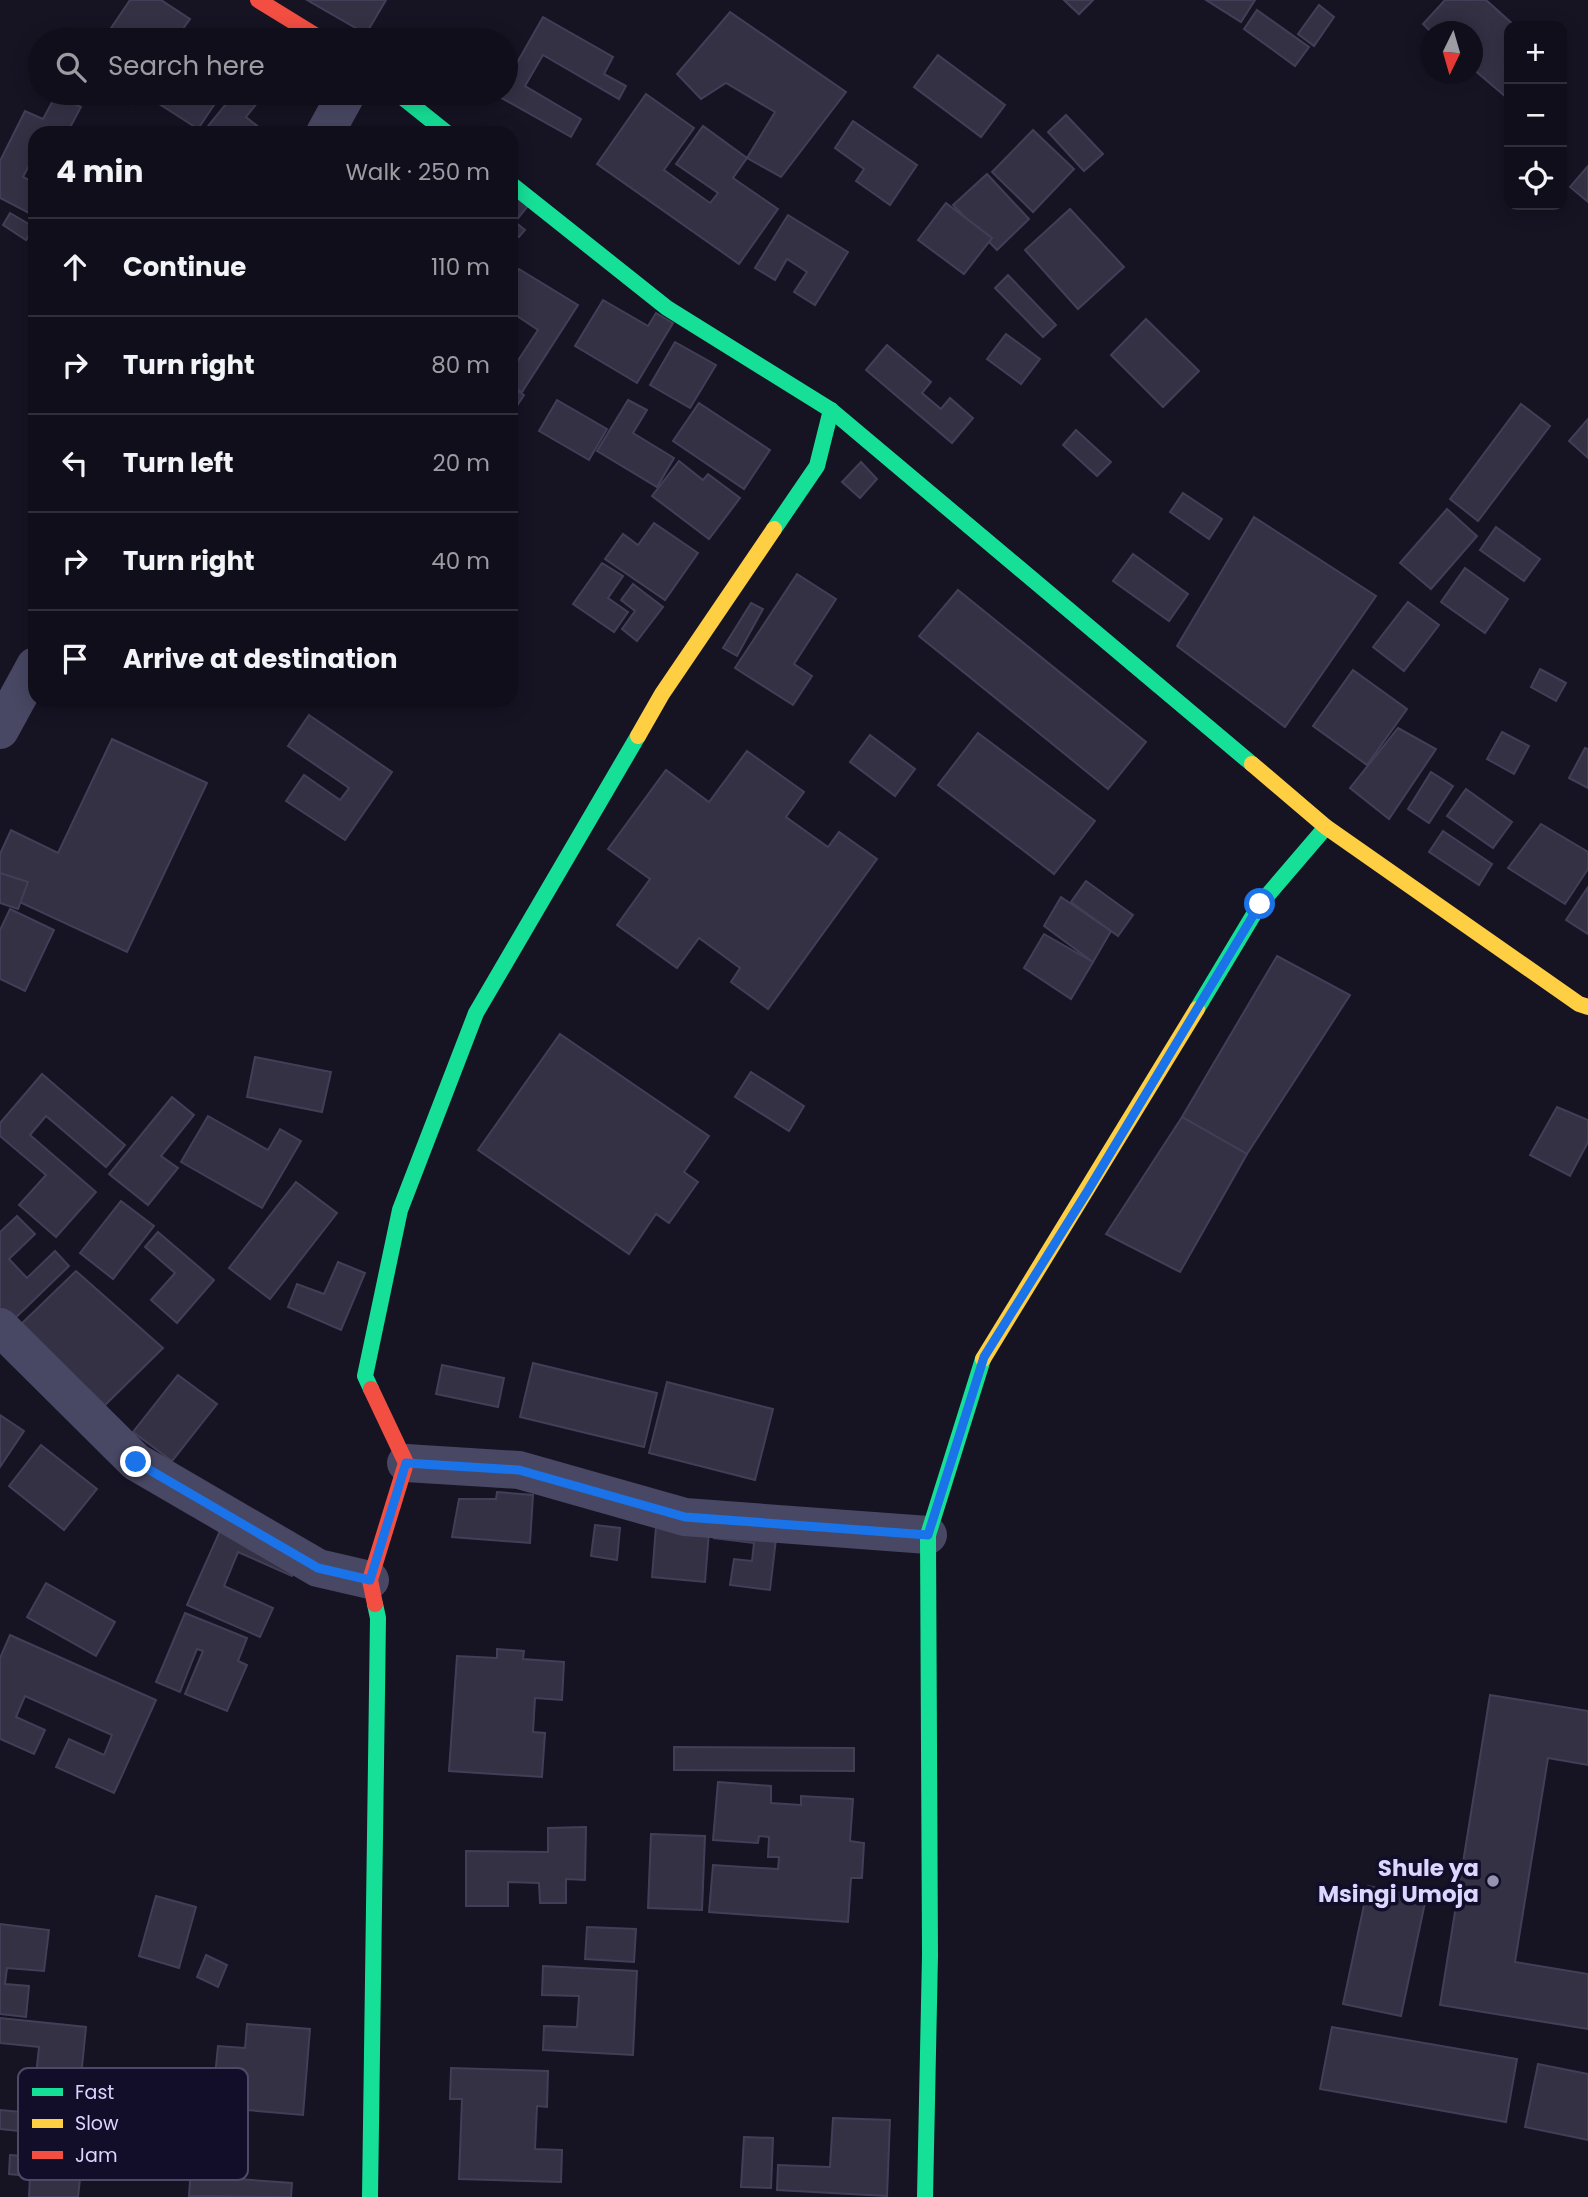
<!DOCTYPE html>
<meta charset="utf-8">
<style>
body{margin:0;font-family:Poppins,sans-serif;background:#1e1c27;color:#f1f3f6}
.controls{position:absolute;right:21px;top:21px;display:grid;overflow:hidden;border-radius:14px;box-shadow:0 4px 18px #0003}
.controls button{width:63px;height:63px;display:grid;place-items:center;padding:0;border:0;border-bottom:2px solid #302e39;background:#100e1a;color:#f1f3f6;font:35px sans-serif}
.compass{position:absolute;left:1420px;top:21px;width:63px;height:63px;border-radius:50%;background:#100e1a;box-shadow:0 4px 18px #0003;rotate:185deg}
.stop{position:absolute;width:21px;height:21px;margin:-16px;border:5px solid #1a73e8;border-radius:50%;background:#fff}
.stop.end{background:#1a73e8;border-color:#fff;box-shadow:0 2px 7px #0008}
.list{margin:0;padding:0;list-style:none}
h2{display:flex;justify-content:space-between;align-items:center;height:91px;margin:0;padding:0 28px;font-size:30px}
h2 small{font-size:23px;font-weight:400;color:#9c9ca2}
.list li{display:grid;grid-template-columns:46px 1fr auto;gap:21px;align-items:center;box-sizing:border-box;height:98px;padding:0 28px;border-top:2px solid #302e39}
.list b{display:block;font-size:26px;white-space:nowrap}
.list em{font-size:23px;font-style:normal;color:#9c9ca2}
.icon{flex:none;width:38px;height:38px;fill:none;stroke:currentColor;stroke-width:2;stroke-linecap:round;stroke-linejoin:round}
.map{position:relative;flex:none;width:1588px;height:2197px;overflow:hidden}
.search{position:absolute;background:#100e1a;box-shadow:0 4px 18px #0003;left:28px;top:28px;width:490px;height:77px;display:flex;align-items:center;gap:18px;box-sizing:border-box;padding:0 24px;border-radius:38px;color:#9c9ca2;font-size:26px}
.panel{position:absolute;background:#100e1a;box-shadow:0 4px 18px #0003;left:28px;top:126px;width:490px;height:581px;border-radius:21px}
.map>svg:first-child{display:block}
</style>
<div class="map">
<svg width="1588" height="2197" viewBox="0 0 1588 2197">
<rect width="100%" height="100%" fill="#161323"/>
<g fill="#343145" stroke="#433e57" stroke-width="2">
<path d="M130 0H161L190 19 175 40H103Z"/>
<path d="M307 0H386L366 34Z"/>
<path d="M1064 0H1093L1079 14Z"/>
<path d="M1064 0H1093L1079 14Z"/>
<path d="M1206 0H1255L1241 22Z"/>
<path d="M1445 0H1486L1515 26H1509V96L1507 98 1472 68V32H1431L1423 24Z"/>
<path d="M1319 5 1334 17 1314 46 1298 34Z"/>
<path d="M1257 10 1309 47 1295 66 1244 29Z"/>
<path d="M730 12 846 92 781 177 747 158 775 112 726 83 701 99 677 74Z"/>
<path d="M543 17 613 57 604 74 626 86 619 99 543 55 525 86 581 119 571 137 498 96 499 93H506V82Z"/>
<path d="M449 29 465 40H440Z"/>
<path d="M938 55 1005 105 981 137 914 87Z"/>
<path d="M115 93H139L132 104Z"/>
<path d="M154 93H222L198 129 150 98Z"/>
<path d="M235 93H265L246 117 266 133H217L208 126Z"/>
<path d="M646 94 694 128 664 170 710 203 718 193 676 164 703 126 747 158 733 178 778 209 739 264 597 164Z"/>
<path d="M56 95 81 107 67 133H35V154L23 177 35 183V216L0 198V161L25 111 43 119Z"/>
<path d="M1066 115 1103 154 1084 171 1048 132Z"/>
<path d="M853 121 917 165 890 205 856 181 864 169 835 148Z"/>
<path d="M1033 130 1074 169 1033 212 992 172Z"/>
<path d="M1588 166V202L1570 187Z"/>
<path d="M987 174 1029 219 997 250 953 205Z"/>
<path d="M511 184 531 202 515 222 525 230 519 237 511 231Z"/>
<path d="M946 203 992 238 964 274 918 240Z"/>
<path d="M1070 209 1124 267 1078 309 1025 250Z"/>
<path d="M10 213 34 227 26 240 3 225Z"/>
<path d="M788 215 848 252 815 305 794 292 807 272 787 259 775 280 755 268Z"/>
<path d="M519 269 578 305 522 392 511 385V371L538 330 511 312V281Z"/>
<path d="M1008 275 1056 325 1043 337 995 288Z"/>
<path d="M603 300 648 326 656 313 673 323 637 383 575 346Z"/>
<path d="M1146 319 1199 371 1163 407 1111 355Z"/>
<path d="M1006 334 1040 359 1021 384 987 359Z"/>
<path d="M675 342 716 365 690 408 650 385Z"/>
<path d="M887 345 931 382 922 393 941 409 950 398 973 418 952 443 866 370Z"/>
<path d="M511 387 524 395 511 415Z"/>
<path d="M557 400 607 429 589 460 539 431Z"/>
<path d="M628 400 647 410 633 433 674 458 657 487 597 451Z"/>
<path d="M699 403 770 450 744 489 673 441Z"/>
<path d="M1521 404 1550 426 1478 521 1450 499Z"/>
<path d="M1588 419V458L1569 441Z"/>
<path d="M1076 430 1111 462 1097 476 1063 445Z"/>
<path d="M679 461 703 480 708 474 740 498 709 539 652 496Z"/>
<path d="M861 462 877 479 860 498 842 482Z"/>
<path d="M1183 493 1222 519 1209 539 1170 512Z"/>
<path d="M1447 509 1477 536 1431 589 1400 563Z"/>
<path d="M1254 517 1376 596 1285 727 1177 646Z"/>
<path d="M654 523 698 553 665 600 605 559 623 534 638 545Z"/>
<path d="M1496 527 1540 559 1524 581 1480 550Z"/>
<path d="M1133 554 1188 594 1169 621 1113 581Z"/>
<path d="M602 563 623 576 608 598 628 612 614 632 573 604Z"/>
<path d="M1465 568 1508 599 1485 633 1441 602Z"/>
<path d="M797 574 836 599 794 664 812 676 793 705 735 668Z"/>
<path d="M633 584 663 607 637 641 622 629 635 611 621 600Z"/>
<path d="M958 590 1146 742 1108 789 919 636Z"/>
<path d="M1408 602 1439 625 1404 671 1373 647Z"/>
<path d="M751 603 763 609 737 656 723 648Z"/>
<path d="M1540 669 1566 683 1556 701 1531 687Z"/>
<path d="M1353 670 1407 709 1367 765 1313 726Z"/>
<path d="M309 715 392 772 345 840 286 801 304 775 340 800 349 788 288 746Z"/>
<path d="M1398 728 1436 749 1389 819 1350 788Z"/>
<path d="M1502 732 1529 746 1514 774 1487 759Z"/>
<path d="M978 733 1095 821 1054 874 938 785Z"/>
<path d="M870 735 915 769 895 796 850 762Z"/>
<path d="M112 739 207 783 127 952 0 893V854L11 830 58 853Z"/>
<path d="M1585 748 1588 749V788L1569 778Z"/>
<path d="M747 751 804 792 786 817 828 847 839 832 877 859 768 1009 731 982 740 968 699 938 677 968 617 925 650 879 608 849 666 770 709 802Z"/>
<path d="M1431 772 1453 786 1429 823 1408 809Z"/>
<path d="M1466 789 1512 822 1493 848 1447 816Z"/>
<path d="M1541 824 1588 852V869L1565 904 1508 868Z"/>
<path d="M1443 831 1492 864 1479 885 1429 852Z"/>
<path d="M0 873 28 882 18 909 0 903Z"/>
<path d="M1086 881 1133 915 1118 936 1071 902Z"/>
<path d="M1588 887V934L1566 920Z"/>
<path d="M1061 897 1111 931 1093 962 1044 926Z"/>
<path d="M10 909 54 930 25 991 0 979V930Z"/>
<path d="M1044 934 1093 962 1071 999 1024 968Z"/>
<path d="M1277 956 1350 995 1247 1154 1182 1117Z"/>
<path d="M560 1034 709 1136 684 1172 698 1182 669 1223 656 1214 629 1254 478 1150Z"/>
<path d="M255 1057 331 1072 322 1112 247 1097Z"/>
<path d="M751 1072 804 1106 789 1131 735 1097Z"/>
<path d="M42 1074 125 1145 106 1167 46 1116 30 1135 96 1192 56 1237 19 1205 46 1175 0 1136V1123Z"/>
<path d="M172 1097 194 1115 161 1156 178 1168 148 1205 109 1174Z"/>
<path d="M1557 1107 1588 1120V1142L1570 1176 1530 1155Z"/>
<path d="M208 1116 268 1150 280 1129 301 1141 262 1208 181 1162Z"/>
<path d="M1182 1117 1247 1154 1180 1272 1106 1234Z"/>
<path d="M296 1182 337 1213 270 1299 229 1268Z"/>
<path d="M121 1201 154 1226 113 1279 80 1253Z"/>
<path d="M17 1216 35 1234 9 1259 27 1278 55 1251 69 1266 8 1325 0 1316V1232Z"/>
<path d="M158 1232 214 1280 177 1323 151 1300 175 1273 145 1247Z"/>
<path d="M338 1262 365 1273 341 1330 288 1307 297 1284 324 1294Z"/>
<path d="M76 1271 163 1348 100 1410 17 1328Z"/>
<path d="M533 1363 657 1393 644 1447 520 1417Z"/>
<path d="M442 1365 504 1378 498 1407 436 1394Z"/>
<path d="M178 1375 217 1404 172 1461 133 1432Z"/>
<path d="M667 1382 773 1409 755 1480 649 1453Z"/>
<path d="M0 1415 24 1431 0 1467Z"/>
<path d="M41 1445 97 1489 64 1530 9 1486Z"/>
<path d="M497 1492 533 1495 530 1543 452 1537 459 1499H496Z"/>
<path d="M657 1514 710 1519 705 1582 652 1577Z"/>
<path d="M224 1522 302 1555 292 1576 238 1552 224 1586 273 1608 260 1637 187 1605Z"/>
<path d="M778 1522 770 1590 730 1585 734 1559 752 1561 754 1543 713 1538Z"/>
<path d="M595 1525 620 1528 617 1560 591 1556Z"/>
<path d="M46 1583 115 1622 96 1656 27 1617Z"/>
<path d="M185 1613 247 1638 238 1661 247 1665 227 1711 185 1694 203 1651 197 1649 180 1692 156 1682Z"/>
<path d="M10 1635 156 1700 114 1793 56 1767 69 1739 104 1755 112 1735 25 1696 16 1717 45 1730 34 1754 0 1739V1658Z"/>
<path d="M497 1649 524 1651 523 1659 564 1662 562 1700 535 1698 533 1732 545 1733 542 1777 449 1771 457 1656 497 1658Z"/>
<path d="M1490 1695 1588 1711V1765L1548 1758 1515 1962 1588 1974V2029L1440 2005Z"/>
<path d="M674 1747 854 1748V1771L674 1770Z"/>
<path d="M718 1782 771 1786V1803L801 1805V1796L853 1799 850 1841 864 1843 862 1878H851L848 1922 709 1912 713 1865 778 1869 779 1857H768L769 1837 759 1836 758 1843 713 1840Z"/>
<path d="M586 1827 585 1880 566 1879V1903H540L539 1883 508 1882V1906H466V1851L548 1852V1828Z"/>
<path d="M651 1834 705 1836 702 1910 648 1908Z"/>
<path d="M1368 1886 1426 1898 1401 2016 1343 2004Z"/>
<path d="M156 1896 196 1907 179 1968 139 1956Z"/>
<path d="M0 1924 49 1930 44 1971 7 1968 5 1984 29 1986 26 2017 0 2014Z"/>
<path d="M587 1927 636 1929 634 1962 585 1959Z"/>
<path d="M206 1955 227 1965 218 1987 197 1977Z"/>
<path d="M543 1966 637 1971 633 2055 543 2050 544 2026 577 2027 579 1996 542 1995Z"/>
<path d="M0 2018 86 2027 75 2137 0 2129V2110L32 2113 39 2047 0 2043Z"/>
<path d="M247 2024 310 2029 303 2115 212 2107 218 2046 245 2048Z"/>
<path d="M1332 2027 1517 2059 1506 2122 1320 2089Z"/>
<path d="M1538 2064 1588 2074V2140L1525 2127Z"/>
<path d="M451 2068 548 2071 547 2107 537 2106 535 2149 562 2150 561 2182 459 2179 462 2099H450Z"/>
<path d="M833 2118 890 2120 887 2196 777 2190 778 2165 830 2167Z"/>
<path d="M744 2137 773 2138 771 2188 741 2187Z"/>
<path d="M10 2155 82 2161 78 2197H29L30 2176 9 2174Z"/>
<path d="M191 2167 239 2171 238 2179 292 2183 291 2197 189 2196Z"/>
</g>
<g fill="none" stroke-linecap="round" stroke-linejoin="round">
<g stroke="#494864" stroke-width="38">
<path d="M325 133 347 93"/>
<path d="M0 730 35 666"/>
<path d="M0 1327 136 1462 318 1568 370 1580"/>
<path d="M406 1463 519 1470 685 1517 928 1535"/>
</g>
<g stroke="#16e098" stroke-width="16">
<path d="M397 93 447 133"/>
<path d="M511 184 667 308 831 410 1252 764"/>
<path d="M774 529 817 466 831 410"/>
<path d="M1197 1009 1260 904 1326 827"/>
<path d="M371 1389 365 1376 400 1210 476 1013 638 736"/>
<path d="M370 2197 378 1618 375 1604"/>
<path d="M925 2197 930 1955 928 1535 983 1359"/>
</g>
<g stroke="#ffcf43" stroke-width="16">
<path d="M638 736 662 694 774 529"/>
<path d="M1252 764 1326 827 1579 1004 1588 1007"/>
<path d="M983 1359 1197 1009"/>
</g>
<g stroke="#f24e42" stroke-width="16">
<path d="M258 0 323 40"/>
<path d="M371 1389 406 1463 370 1580 375 1604"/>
</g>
</g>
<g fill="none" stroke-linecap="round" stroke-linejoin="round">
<path stroke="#1a73e8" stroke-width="9" d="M136 1462 318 1568 370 1580 406 1463 519 1470 685 1517 928 1535 984 1357 1087 1192 1260 904"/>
</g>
<circle fill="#9592b2" stroke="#120d29" stroke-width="2.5" cx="1493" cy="1881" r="7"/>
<g text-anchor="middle" stroke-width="7" stroke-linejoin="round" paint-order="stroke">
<g font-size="23" font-weight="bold" fill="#dad6ff" stroke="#120d29" text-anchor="end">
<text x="1479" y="1876">Shule ya<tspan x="1479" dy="26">Msingi Umoja</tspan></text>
</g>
</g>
<rect x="18" y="2068" width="230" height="112" rx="10" fill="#120d29" stroke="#4e4969" stroke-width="2"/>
<rect x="32" y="2088" width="31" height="8" fill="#16e098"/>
<rect x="32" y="2119" width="31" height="9" fill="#ffcf43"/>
<rect x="32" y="2151" width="31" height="8" fill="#f24e42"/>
<g font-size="19" fill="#dad6ff">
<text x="75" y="2099">Fast</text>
<text x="75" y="2130">Slow</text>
<text x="75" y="2162">Jam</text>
</g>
</svg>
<div class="controls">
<button>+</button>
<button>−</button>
<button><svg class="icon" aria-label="locate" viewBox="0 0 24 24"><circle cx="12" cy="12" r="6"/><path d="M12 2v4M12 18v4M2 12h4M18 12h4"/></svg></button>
</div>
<svg class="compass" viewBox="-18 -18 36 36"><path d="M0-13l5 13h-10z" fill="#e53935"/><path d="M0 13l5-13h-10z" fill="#9c9ca2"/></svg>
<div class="stop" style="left:1260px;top:904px"></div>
<div class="stop end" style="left:136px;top:1462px"></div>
<div class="search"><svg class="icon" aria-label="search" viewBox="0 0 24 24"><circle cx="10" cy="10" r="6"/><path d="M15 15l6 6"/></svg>Search here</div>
<section class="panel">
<h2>4 min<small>Walk · 250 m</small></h2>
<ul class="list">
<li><svg class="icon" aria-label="ahead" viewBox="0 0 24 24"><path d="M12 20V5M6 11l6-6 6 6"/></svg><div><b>Continue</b></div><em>110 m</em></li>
<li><svg class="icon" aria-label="right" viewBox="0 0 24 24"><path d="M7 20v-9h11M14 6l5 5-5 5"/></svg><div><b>Turn right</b></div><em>80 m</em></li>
<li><svg class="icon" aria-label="left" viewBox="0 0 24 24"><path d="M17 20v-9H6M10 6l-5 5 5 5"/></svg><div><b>Turn left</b></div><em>20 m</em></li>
<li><svg class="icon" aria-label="right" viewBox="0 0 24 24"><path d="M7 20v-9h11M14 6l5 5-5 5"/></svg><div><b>Turn right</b></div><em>40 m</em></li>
<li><svg class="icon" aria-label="arrive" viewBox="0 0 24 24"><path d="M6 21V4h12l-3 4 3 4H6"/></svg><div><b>Arrive at destination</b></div></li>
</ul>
</section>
</div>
